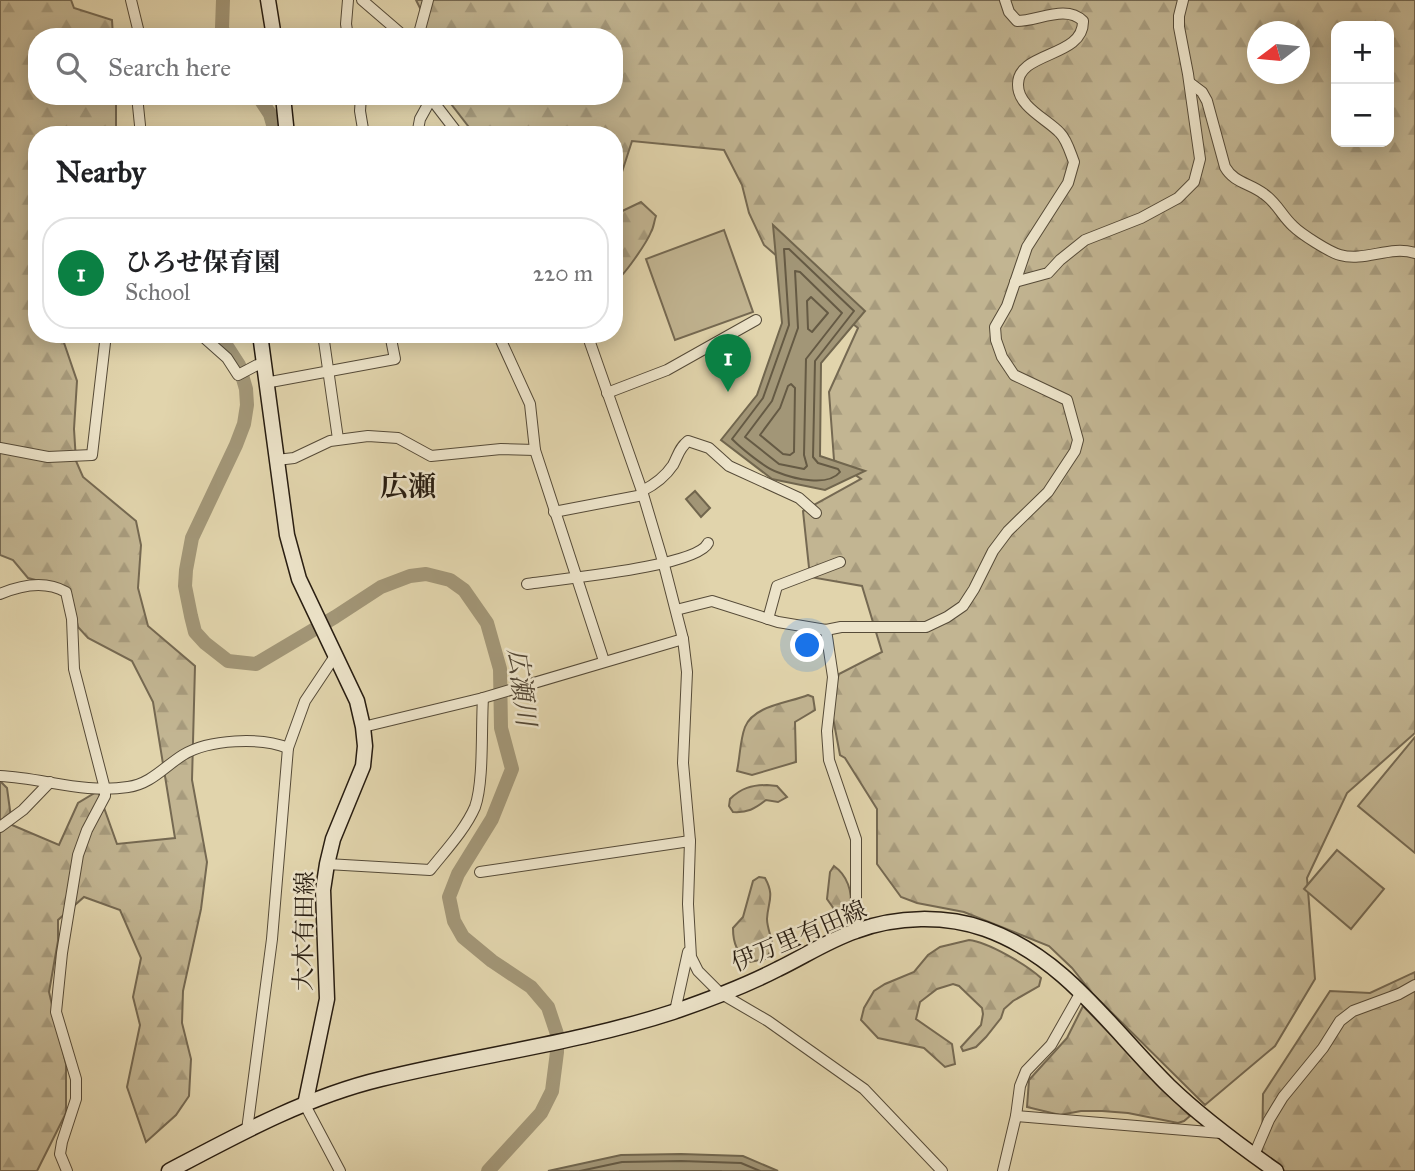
<!DOCTYPE html>
<meta charset="utf-8">
<style>
body{margin:0;font-family:"IM FELL Great Primer","Noto Serif JP",serif;background:#f6f6f6;color:#202124}
.controls{position:absolute;right:21px;top:21px;display:grid;overflow:hidden;border-radius:14px;box-shadow:0 4px 18px #0003}
.controls button{width:63px;height:63px;display:grid;place-items:center;padding:0;border:0;border-bottom:2px solid #e0e0e0;background:#fff;color:#202124;font:35px sans-serif}
.compass{position:absolute;left:1247px;top:21px;width:63px;height:63px;border-radius:50%;background:#fff;box-shadow:0 4px 18px #0003;rotate:254deg}
.you{position:absolute;left:808px;top:646px;width:24px;height:24px;margin:-18px;border:5px solid #fff;border-radius:50%;background:#1a73e8;box-shadow:0 0 0 10px #1a73e833}
.badge{display:grid;place-items:center;width:46px;height:46px;border-radius:50%;background:#0b8043;color:#fff;font-size:23px;font-weight:700}
.pin{position:absolute;translate:-50% -58px;filter:drop-shadow(0 2px 4px #0008)}
.pin::after{content:'';position:absolute;top:37px;width:24px;height:21px;background:inherit;clip-path:polygon(0 0,100% 0,50% 100%)}
.list{margin:0;padding:0;list-style:none}
h2{display:flex;justify-content:space-between;align-items:center;height:91px;margin:0;padding:0 28px;font-size:30px}
h2 small{font-size:23px;font-weight:400;color:#757577}
.list li{display:grid;grid-template-columns:46px 1fr auto;gap:21px;align-items:center;box-sizing:border-box;height:112px;margin:0 14px 14px;padding:0 14px;border:2px solid #e0e0e0;border-radius:28px}
.list b{display:block;font-size:26px;white-space:nowrap}
.list p{margin:0;font-size:23px;white-space:nowrap;color:#757577}
.list em{font-size:23px;font-style:normal;color:#757577}
.icon{flex:none;width:38px;height:38px;fill:none;stroke:currentColor;stroke-width:2;stroke-linecap:round;stroke-linejoin:round}
.map{position:relative;flex:none;width:1415px;height:1171px;overflow:hidden}
.search{position:absolute;background:#fff;box-shadow:0 4px 18px #0003;left:28px;top:28px;width:595px;height:77px;display:flex;align-items:center;gap:18px;box-sizing:border-box;padding:0 24px;border-radius:28px;color:#757577;font-size:26px}
.panel{position:absolute;background:#fff;box-shadow:0 4px 18px #0003;left:28px;top:126px;width:595px;height:217px;border-radius:28px}
.map>svg:first-child{display:block}
</style>
<div class="map">
<svg width="1415" height="1171" viewBox="0 0 1415 1171">
<defs>
<pattern id="forest-firs" width="22" height="20" patternUnits="userSpaceOnUse" patternTransform="scale(1.75)"><rect width="22" height="20" fill="#c2b592"/><path d="M5 1l3.5 6h-7zM16 11l3.5 6h-7z" fill="#a79b7d"/></pattern>
</defs>
<rect width="100%" height="100%" fill="#e1d4ac"/>
<filter id="stains"><feTurbulence type="fractalNoise" baseFrequency=".00286" numOctaves="4"/><feColorMatrix values="0 0 0 0 .2 0 0 0 0 .09 0 0 0 0 .02 0 0 0 .5 -.17"/></filter>
<radialGradient id="worn" r=".72"><stop offset=".6" stop-color="#630" stop-opacity="0"/><stop offset="1" stop-color="#630" stop-opacity=".3"/></radialGradient>
<g fill="url(#forest-firs)" stroke="#756952" stroke-width="2" fill-rule="evenodd">
<path d="M0 0H71L74 8 112 20 113 37H37V96H116V135H37V334H61L77 381 74 429 76 461 83 477 136 521 141 545 138 588 148 626 195 666 192 780 207 862 201 909 183 991 182 1023 191 1059 189 1096 176 1115 146 1142 127 1087 140 1025 133 997 141 958 120 910 84 897 58 920V941L49 992 66 1064V1113L37 1171H0V781L7 788 12 825 59 845 78 803 98 791 117 844 175 838 153 702 132 661 88 638 78 627 70 589 28 578 13 560 0 555Z"/>
<path d="M416 0H1415V733L1347 793 1307 878 1315 979 1275 1046 1205 1105 1092 993 1072 968 1049 946 964 912 917 903 901 897 877 864V809L845 758 840 755 830 702 839 674 882 652 862 586 810 577 803 511 861 479 834 460 829 392 858 328 820 298 799 275 764 245 749 213 742 185 724 150 632 141 622 172 614 174V135H475L445 96H614V37H423L421 10ZM1336 26H1389V142H1336ZM1258 32H1300V74H1258Z"/>
<path d="M641 202 656 216C654 221 654 227 651 232 647 242 623 278 614 282V215Z"/>
<path d="M808 695 813 697 815 710 795 722 796 762 752 775 737 771C740 757 740 740 745 727 754 705 789 703 808 695Z"/>
<path d="M767 785 777 786 787 797 778 802 766 800C755 809 747 813 733 812L729 806 730 799C741 788 752 785 767 785Z"/>
<path d="M834 866C847 875 853 892 850 907L834 909 827 899 830 872Z"/>
<path d="M759 877 765 878C775 896 768 901 767 919 767 928 772 938 773 948L765 959 750 962C737 954 733 943 733 928L743 917 753 881Z"/>
<path d="M969 940C988 942 1027 965 1041 978L1039 986 1013 1001 1004 1009 1001 1018 986 1037 976 1047 963 1051 961 1047 981 1025 983 1014 982 1008 959 986 953 984 937 989 920 1002 916 1019 952 1044 955 1064 945 1067 924 1048 878 1038 861 1020 864 1008 874 991 885 984 914 972 928 955 940 947Z"/>
<path d="M1415 972V1171H1278L1262 1152 1263 1094 1330 991 1370 993Z"/>
<path d="M1083 1006 1190 1116 1184 1121 1178 1123 1128 1113 1102 1111H1081L1060 1115 1027 1107 1029 1080 1067 1038Z"/>
</g>
<g fill="#c2b592" stroke="#756952" stroke-width="2">
<path d="M724 230 753 312 675 340 646 259Z"/>
<path d="M1415 737V853L1358 806Z"/>
<path d="M1337 850 1384 889 1351 929 1304 889Z"/>
</g>
<g fill="#a29677" stroke="#71664e" stroke-width="2">
<path d="M773 225 865 311 821 363 820 456 865 471 825 490 772 479 721 440 757 395 782 323Z"/>
<path d="M695 491 710 508 701 517 686 499Z"/>
<path d="M681 1154 743 1156 778 1171H548L621 1155Z"/>
</g>
<g fill="none" stroke-linecap="round" stroke-linejoin="round">
<g stroke="#655a44" stroke-width="2">
<path d="M784 249H789L854 311 815 361 813 457 818 463 838 469 840 472C828 487 794 479 777 472 765 468 741 448 732 439L763 398 789 325Z"/>
<path d="M795 271 800 272 842 313 806 359 804 455 807 466 804 469 779 464 745 437 772 401 798 328Z"/>
<path d="M811 297 828 313 812 332 808 329 807 301Z"/>
<path d="M791 384 795 388 794 452 790 455 783 454 760 435 780 408 788 386Z"/>
<path d="M580 1171 622 1162 681 1161 741 1163 760 1171"/>
<path d="M620 1171H721"/>
</g>
<g stroke="#a29677" stroke-width="14">
<path d="M223 0 222 28 225 37"/>
<path d="M258 96 270 114 276 135"/>
<path d="M219 334 239 365 246 389 247 405 244 424 236 445 192 538 186 570 185 586 191 616 195 632 205 643 228 661 256 664 335 617 381 587 410 576 426 574 450 580 464 590 487 623 500 669 501 728 512 769 492 819 458 874 449 897 454 921 463 937 492 961 531 987 548 1007 557 1034V1052L552 1091 541 1113 488 1171"/>
</g>
<g stroke="#564b38" stroke-width="12">
<g id="minor">
<path d="M131 0 140 37"/>
<path d="M348 0 346 24 348 37"/>
<path d="M362 0 405 37"/>
<path d="M418 37 428 0"/>
<path d="M1190 83 1202 92 1207 101 1225 167C1234 183 1250 183 1264 194 1277 203 1282 216 1293 226 1301 234 1329 252 1340 255 1365 262 1390 245 1415 253"/>
<path d="M137 96 141 135"/>
<path d="M361 96 360 111 364 135"/>
<path d="M429 96 459 135"/>
<path d="M417 135 420 119 431 99"/>
<path d="M1015 282 1048 273 1060 260 1085 240 1141 218 1178 198 1194 182 1200 159 1188 74 1179 27V16L1183 0"/>
<path d="M200 334 227 358 238 375 257 365 263 367"/>
<path d="M323 334 338 439"/>
<path d="M498 334 530 404 535 450 604 661"/>
<path d="M587 334 642 491 664 565 683 639 687 672 683 763 690 841 688 904 691 957 698 971 720 993 768 1021 864 1089 942 1171"/>
<path d="M265 383 395 359 390 334"/>
<path d="M607 393 667 370 756 320"/>
<path d="M0 448 48 457 92 455 106 334"/>
<path d="M277 460 294 458 330 441 368 436 398 438 431 456 501 449 535 450"/>
<path d="M642 491C654 485 665 477 673 465 678 456 679 448 688 441L709 448 729 466 799 498 816 513"/>
<path d="M554 512 643 495"/>
<path d="M527 584C558 579 697 567 708 543"/>
<path d="M0 594C21 585 45 580 66 592L72 619 74 669 105 789V796L87 830 78 855 62 953 56 1012 76 1079V1099L62 1142 60 1154 67 1171"/>
<path d="M676 610 712 601 778 622 826 630 841 627H926L947 617 963 606 974 589 993 551 1008 531 1048 492 1075 451 1078 440 1067 400 1014 375 1002 357 996 340 995 327 1007 306 1027 247 1068 183 1074 162C1070 152 1067 140 1060 133 1047 119 1018 107 1018 85 1017 51 1084 58 1083 21 1066 4 1038 21 1017 21L1009 12 1005 0"/>
<path d="M768 619 777 586 840 562"/>
<path d="M826 630 833 677 827 731 829 760 856 839V931"/>
<path d="M363 727 483 698 683 639"/>
<path d="M0 776C43 778 85 794 128 787 151 784 165 766 183 755 209 739 261 737 288 748"/>
<path d="M0 827 23 810 50 782"/>
<path d="M327 864 430 870C445 851 465 830 475 807 484 782 481 727 483 698"/>
<path d="M480 872 690 841"/>
<path d="M675 1011 688 952"/>
<path d="M305 1105 340 1171"/>
<path d="M1016 1116 1221 1133"/>
<path d="M247 1130 272 939 288 748 305 701 335 656"/>
<path d="M1254 1155 1269 1120 1283 1097 1323 1048 1340 1021 1353 1011 1399 994 1415 985"/>
<path d="M1003 1171 1016 1116 1020 1086 1026 1071 1051 1045 1081 992"/>
</g>
</g>
<g stroke="#281d11" stroke-width="17">
<g id="secondary">
<path d="M268 0 274 37"/>
<path d="M283 96 287 135"/>
<path d="M260 334 287 535 299 579 357 701 363 727 365 746 363 766 333 839 327 864 323 890 327 999 305 1105"/>
<path d="M169 1171C237 1135 306 1097 381 1079 478 1055 578 1043 673 1012 708 1000 745 986 778 969 803 957 829 940 856 931 897 916 945 915 985 929 1066 958 1110 1028 1169 1086 1201 1117 1239 1145 1276 1171"/>
</g>
</g>
<use href="#minor" stroke="#ece3c9" stroke-width="10"/>
<use href="#secondary" stroke="#ece3c9" stroke-width="14"/>
</g>
<g text-anchor="middle" stroke-width="5" stroke-linejoin="round" paint-order="stroke">
<g font-size="24" fill="#281d11" stroke="#ece3c9">
<text transform="translate(304 931) rotate(-89)" y="8">大木有田線</text>
<text transform="translate(799 936) rotate(-23)" y="8">伊万里有田線</text>
</g>
<g font-size="26" font-style="italic" fill="#534735" stroke="#ece3c9">
<text transform="translate(522 687) rotate(83)" y="9">広瀬川</text>
</g>
<g font-size="28" font-weight="bold" fill="#281d11" stroke="#ece3c9">
<text x="408" y="496">広瀬</text>
</g>
</g>
<rect width="100%" height="100%" filter="url(#stains)"/>
<rect width="100%" height="100%" fill="url(#worn)"/>
</svg>
<div class="controls">
<button>+</button>
<button>−</button>
</div>
<svg class="compass" viewBox="-18 -18 36 36"><path d="M0-13l5 13h-10z" fill="#e53935"/><path d="M0 13l5-13h-10z" fill="#757577"/></svg>
<div class="you"></div>
<div class="pin badge" style="left:728px;top:392px">1</div>
<div class="search"><svg class="icon" aria-label="search" viewBox="0 0 24 24"><circle cx="10" cy="10" r="6"/><path d="M15 15l6 6"/></svg>Search here</div>
<section class="panel">
<h2>Nearby<small></small></h2>
<ul class="list">
<li><span class="badge">1</span><div><b>ひろせ保育園</b><p>School</p></div><em>220 m</em></li>
</ul>
</section>
</div>
